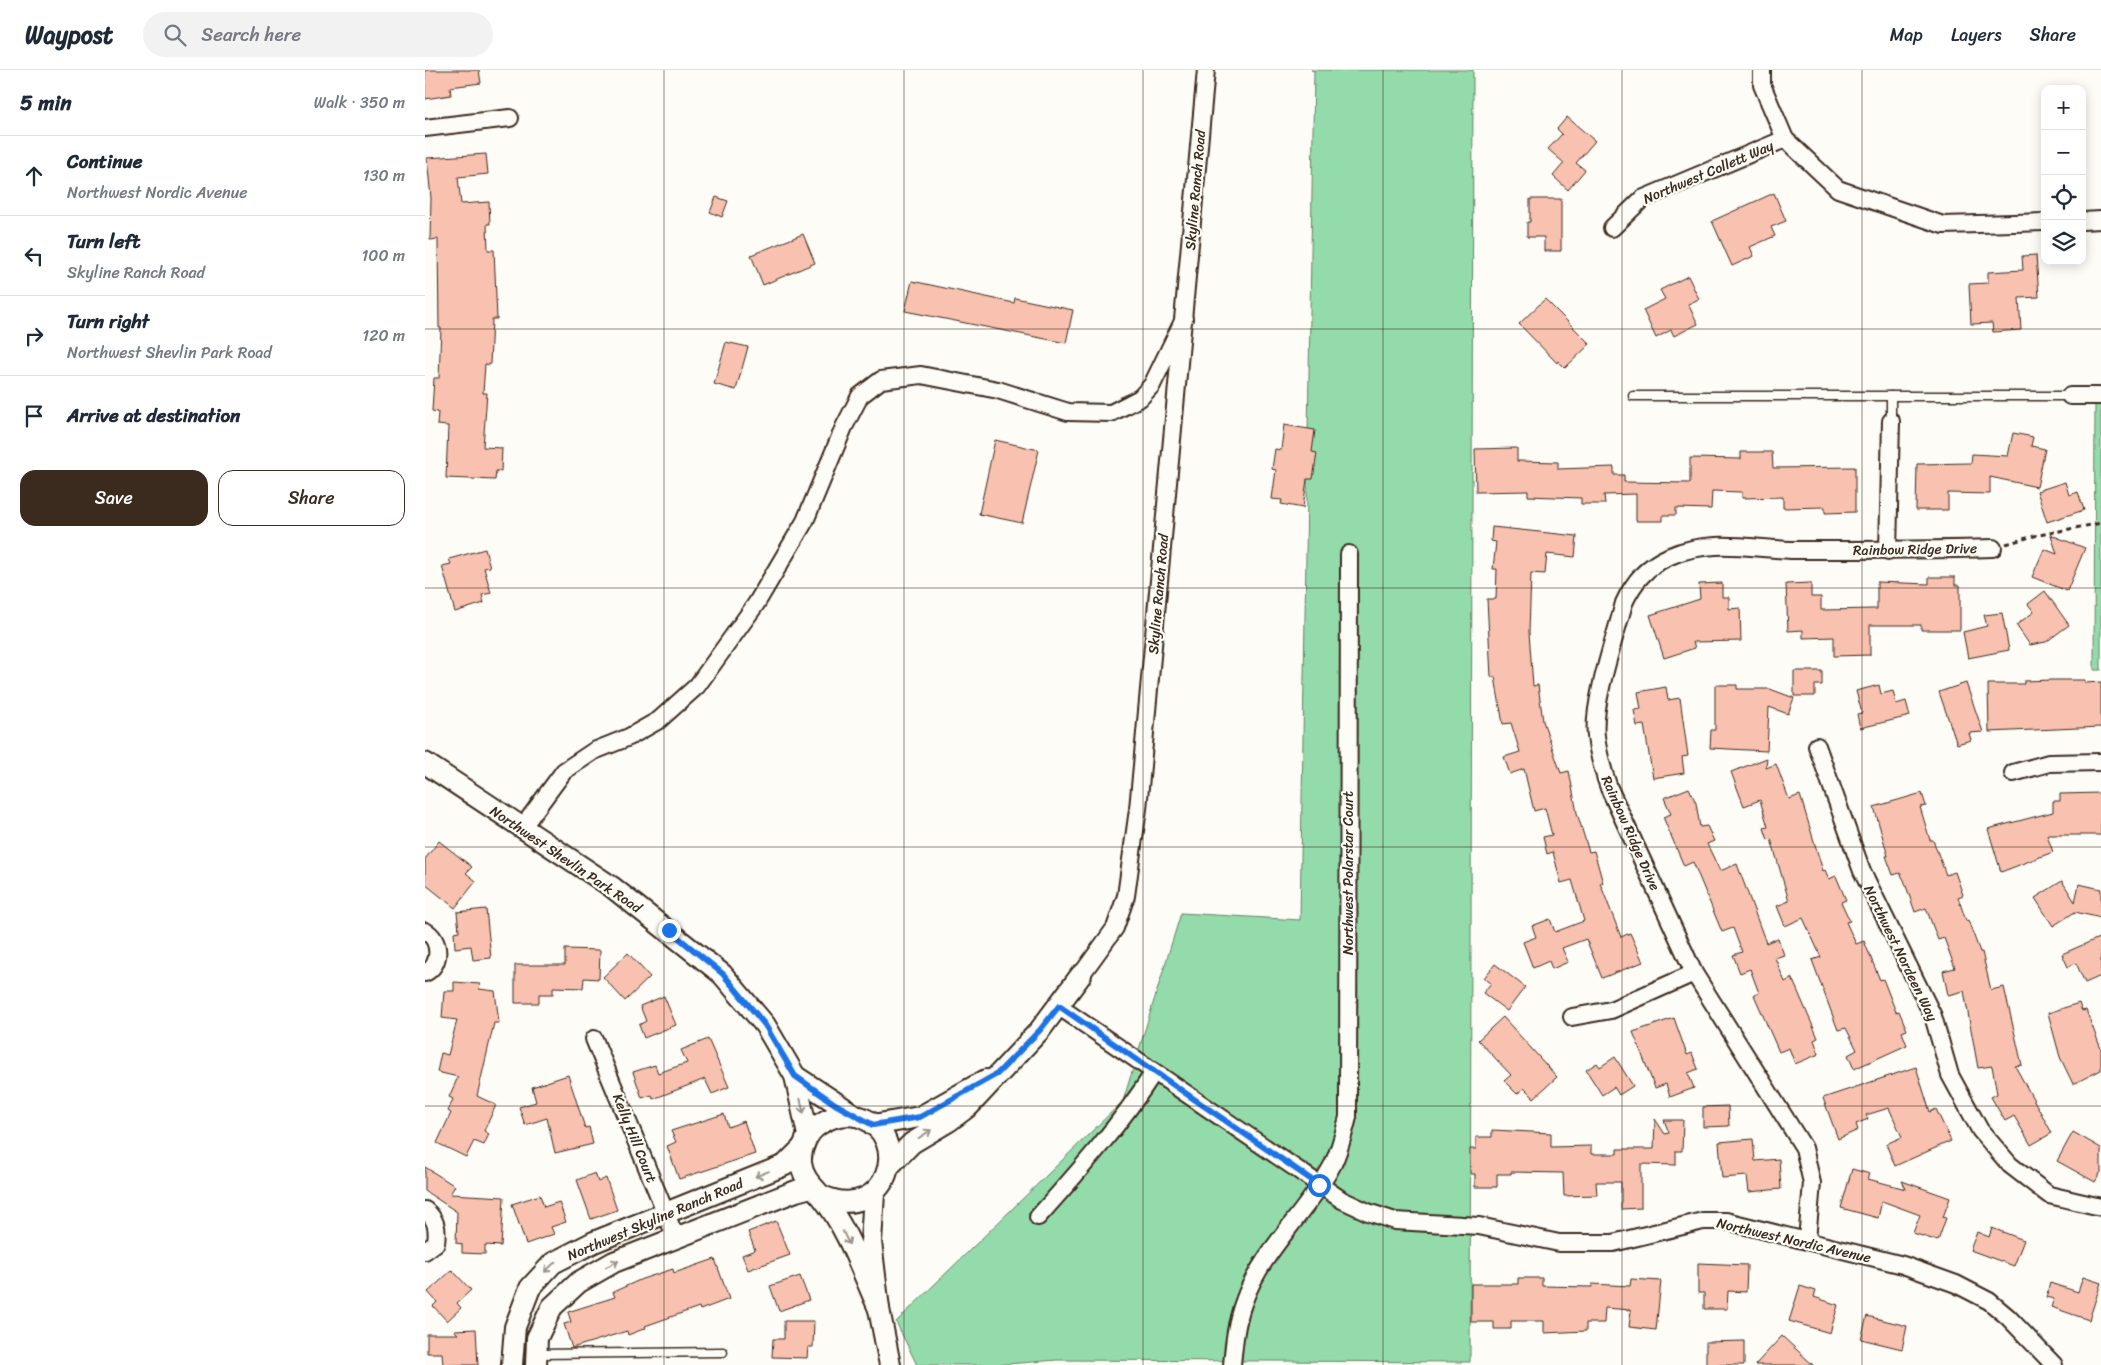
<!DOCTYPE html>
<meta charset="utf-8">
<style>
body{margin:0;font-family:Sriracha,sans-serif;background:#f2f2f3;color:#1f2937}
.controls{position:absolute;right:15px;top:15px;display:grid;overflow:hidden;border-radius:10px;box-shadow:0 2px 12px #0003}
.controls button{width:45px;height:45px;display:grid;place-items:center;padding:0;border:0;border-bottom:1px solid #e0e1e3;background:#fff;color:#1f2937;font:25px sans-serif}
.stop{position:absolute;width:15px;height:15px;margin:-11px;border:4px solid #1a73e8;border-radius:50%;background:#fff}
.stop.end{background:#1a73e8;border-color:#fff;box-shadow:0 1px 5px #0008}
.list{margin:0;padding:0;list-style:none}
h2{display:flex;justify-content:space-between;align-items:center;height:65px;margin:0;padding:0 20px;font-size:21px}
h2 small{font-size:16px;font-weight:400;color:#747a83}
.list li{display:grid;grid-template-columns:32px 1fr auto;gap:15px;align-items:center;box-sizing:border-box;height:80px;padding:0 20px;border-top:1px solid #e0e1e3}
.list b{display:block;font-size:19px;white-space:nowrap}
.list p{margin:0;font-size:16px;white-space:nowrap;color:#747a83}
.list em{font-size:16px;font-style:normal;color:#747a83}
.actions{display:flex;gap:10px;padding:15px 20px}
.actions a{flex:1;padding:11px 0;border:1px solid #3b2a1e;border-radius:15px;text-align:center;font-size:18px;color:#3b2a1e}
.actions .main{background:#3b2a1e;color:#fff}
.icon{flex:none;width:28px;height:28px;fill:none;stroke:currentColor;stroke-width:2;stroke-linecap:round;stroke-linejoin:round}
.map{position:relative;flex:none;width:1676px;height:1295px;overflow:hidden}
header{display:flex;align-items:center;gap:30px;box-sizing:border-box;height:70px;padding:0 25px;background:#fff;border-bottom:1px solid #e0e1e3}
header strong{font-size:24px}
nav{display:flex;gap:28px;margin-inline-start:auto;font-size:18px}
.search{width:350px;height:45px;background:#f2f2f3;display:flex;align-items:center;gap:12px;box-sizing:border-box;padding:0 18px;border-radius:28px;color:#747a83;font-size:19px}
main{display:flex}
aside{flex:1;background:#fff}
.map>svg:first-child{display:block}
</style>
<header>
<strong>Waypost</strong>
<div class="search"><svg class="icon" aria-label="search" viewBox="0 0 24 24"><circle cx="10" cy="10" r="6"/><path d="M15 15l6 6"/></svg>Search here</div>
<nav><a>Map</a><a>Layers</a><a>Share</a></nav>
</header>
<main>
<aside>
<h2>5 min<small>Walk · 350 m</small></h2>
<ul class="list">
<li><svg class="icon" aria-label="ahead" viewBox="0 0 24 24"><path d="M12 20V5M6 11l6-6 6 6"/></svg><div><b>Continue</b><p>Northwest Nordic Avenue</p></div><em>130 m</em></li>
<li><svg class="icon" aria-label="left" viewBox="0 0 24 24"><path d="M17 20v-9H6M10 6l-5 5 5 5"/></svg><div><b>Turn left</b><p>Skyline Ranch Road</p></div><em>100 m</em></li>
<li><svg class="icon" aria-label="right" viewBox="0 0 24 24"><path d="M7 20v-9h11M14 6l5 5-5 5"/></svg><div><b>Turn right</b><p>Northwest Shevlin Park Road</p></div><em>120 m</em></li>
<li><svg class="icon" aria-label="arrive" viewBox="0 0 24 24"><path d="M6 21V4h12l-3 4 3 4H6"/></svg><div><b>Arrive at destination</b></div></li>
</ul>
<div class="actions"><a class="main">Save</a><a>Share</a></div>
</aside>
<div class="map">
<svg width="1676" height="1295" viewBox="0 0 1676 1295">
<rect width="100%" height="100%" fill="#fdfcf7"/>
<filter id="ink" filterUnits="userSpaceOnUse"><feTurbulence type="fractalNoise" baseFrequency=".02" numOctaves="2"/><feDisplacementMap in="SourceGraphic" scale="10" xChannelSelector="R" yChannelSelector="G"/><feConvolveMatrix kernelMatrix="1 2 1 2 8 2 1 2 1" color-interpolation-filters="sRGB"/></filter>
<g filter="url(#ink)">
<g fill="#93dbaa" stroke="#678264">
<path d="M886 0H1048L1045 1292 632 1290 570 1295H492L471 1252 698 1031 756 843 875 850 889 1Z"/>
<path d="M1670 329H1676V600H1669Z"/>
</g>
<g fill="#f9c1af" stroke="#3b2a1e">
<path d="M0 0H54L56 13 25 17 26 25 0 29Z"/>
<path d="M1142 47 1170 71 1151 93 1160 100 1143 120 1128 106 1139 93 1123 79 1137 64 1132 59Z"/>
<path d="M61 84 63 104 33 107 36 134 64 132 65 154H62L63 180H69L72 249H67L65 295 60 294 58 323H62L58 377 77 378 76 401H71L70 410 21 408 23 356 12 355 13 342 7 341 9 308H14L16 258H14L13 169 5 170 6 128 2 88Z"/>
<path d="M1349 123 1361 151 1346 157 1350 166 1325 177 1329 186 1307 196 1287 151Z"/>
<path d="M291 127 303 131 297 147 285 142Z"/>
<path d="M1105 129H1136V181H1119V167H1102V152H1105Z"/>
<path d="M378 164 390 193 338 215 326 185Z"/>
<path d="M1611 185 1614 227 1594 228 1596 260 1568 262 1567 253 1546 254 1544 214 1563 213V202L1598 200 1597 186Z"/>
<path d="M1263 206 1274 229 1263 234 1273 254 1249 266 1246 260 1231 268 1218 240 1240 229 1235 220Z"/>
<path d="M487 211 589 233 590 228 648 240 641 273 480 241Z"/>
<path d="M1120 229 1165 274 1140 298 1133 291 1132 293 1094 254Z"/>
<path d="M301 272 323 277 311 320 289 314Z"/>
<path d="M859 355 890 360 887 382 892 383 888 409H882L878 438 856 434 857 430 847 429 851 400 847 399 850 379 856 380Z"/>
<path d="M1588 363 1608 367 1606 376 1620 379 1612 417 1565 407V424L1523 423V440H1491L1492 394 1546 393 1547 384 1583 386Z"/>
<path d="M570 370 614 380 597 453 554 444Z"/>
<path d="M1092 378V391L1133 392V399L1189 397V405H1199V412L1265 413V388L1316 389V382H1347L1348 398 1430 397V442L1400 443V437L1358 438V427L1317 428V422L1287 421 1286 439 1251 438V445H1238V451H1211V424L1179 425 1180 434H1156V428L1103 426V421L1051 422 1050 379Z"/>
<path d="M1640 412 1644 425 1653 422 1659 440 1622 452 1612 421Z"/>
<path d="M1067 457 1152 466 1150 487 1122 484 1120 504 1106 503 1104 562 1108 616 1113 615 1118 651 1136 703 1144 701 1152 743 1164 782 1169 781 1178 813H1175L1196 867 1205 863 1218 892 1177 908 1161 869 1137 878 1143 892 1127 899 1124 891 1108 898 1098 872 1111 867 1107 856 1125 849 1130 862 1159 851 1147 810 1136 813 1128 782 1122 784 1118 767 1127 765 1120 738 1109 741 1099 699 1085 704 1079 687 1095 682 1086 653 1078 654 1070 607H1066L1062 529H1071L1072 499H1068L1071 472 1066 471Z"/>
<path d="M1626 465 1660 478 1642 521 1607 507 1619 479 1632 484Z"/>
<path d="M60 479 65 497 59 498 66 523 57 525 59 533 30 542 17 496 26 494 24 489Z"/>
<path d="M1504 507H1530V515H1535V560H1496V555H1445V585L1409 586V567L1378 568V560L1363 561 1361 514 1386 513V527H1396V540L1452 539V512L1504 514Z"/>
<path d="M1297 513V527H1304V539L1315 538 1316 571 1268 572 1270 578 1239 588 1225 545 1275 529 1274 514Z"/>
<path d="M1620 521 1644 555 1621 572 1605 575 1591 555 1609 542 1603 534Z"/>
<path d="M1577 543 1584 580 1543 588 1538 562 1562 556 1559 545Z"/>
<path d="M1369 601H1397V615H1390V626H1369Z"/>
<path d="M1626 610H1660V613L1676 612V657L1564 662 1563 614H1599V611Z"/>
<path d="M1541 613 1558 662 1544 663 1546 670 1532 674 1514 622Z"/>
<path d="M1290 615H1312V619H1345L1369 628 1363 644 1344 637 1342 681 1285 678 1286 660H1290Z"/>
<path d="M1454 615 1456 624 1468 621 1471 634 1481 631 1485 646 1435 658 1432 644 1437 643 1431 621Z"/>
<path d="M1241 617 1243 630 1255 628 1263 686 1257 687 1259 703 1228 708 1219 655 1212 656 1209 640 1216 639 1213 622Z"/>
<path d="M1342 688 1341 698 1351 694 1364 729 1375 725 1398 801 1400 800 1404 809 1411 806 1421 830 1416 832 1425 851 1421 852 1431 874 1439 871 1455 910 1458 909 1471 942 1474 941 1482 960 1477 962 1482 975 1429 999 1423 985 1432 980 1421 958 1413 960 1387 890 1396 887 1378 848 1360 856 1352 836 1364 831 1346 769 1343 770 1339 758 1343 757 1335 730 1319 736 1306 702Z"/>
<path d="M1264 718 1271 733 1275 757 1282 756 1289 771 1282 774 1295 801 1312 794 1341 873 1353 868 1359 885 1350 888 1360 912 1367 908 1393 968 1389 970 1394 984 1370 994 1364 978 1354 982 1329 925 1334 923 1325 899 1315 903 1308 885 1317 882 1308 858 1297 862 1268 792 1259 796 1238 747 1246 744 1239 728Z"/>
<path d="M1497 723 1501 736 1495 737 1505 770H1508L1521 805 1530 802 1538 825 1533 827 1541 851 1543 850 1555 882H1557L1566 920 1579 917 1597 995 1590 996 1627 1063 1606 1075 1589 1046 1580 1051 1566 1027 1572 1024 1567 996 1553 998 1539 921 1523 925 1518 901 1530 898 1519 868 1513 870 1501 838 1490 842 1479 810 1475 803 1468 805 1461 786H1463L1449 737Z"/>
<path d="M1676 723V765H1622L1628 782 1576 802 1563 759 1628 742V731H1635V724Z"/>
<path d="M14 771 47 797 41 803 51 811 30 838 0 814V789Z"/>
<path d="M1637 811 1650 832 1654 814 1676 819V848L1650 842 1628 856 1610 828Z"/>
<path d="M61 839 66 888 48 890 46 876 30 878 29 862 34 861 32 842Z"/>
<path d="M1676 867V906L1660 913 1651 893 1643 897 1637 884Z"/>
<path d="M140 879 175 880 174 909 159 908 158 918 128 917V924H114V933H90V895H140Z"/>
<path d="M203 883 225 907 200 931 178 907Z"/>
<path d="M1070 894 1100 917 1082 941 1058 923 1066 913 1059 908Z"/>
<path d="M29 912 55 914 54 919 70 921 74 953H69L52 1026 71 1035 59 1061 64 1064 59 1075 49 1071 41 1087 12 1073 26 1043 23 1041 28 1029 24 1027 33 1007 12 1002 16 983 23 985 32 950 17 948 19 921H29Z"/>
<path d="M239 926 251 955 219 968 214 955 221 951 215 936Z"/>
<path d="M1654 933 1657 941 1661 940 1676 979V1000L1648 1014 1635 987 1623 943Z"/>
<path d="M1078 947 1132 1007 1109 1028 1099 1018 1092 1024 1079 1011 1086 1005 1053 970Z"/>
<path d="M1249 948 1262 985 1267 983 1273 999 1263 1003 1269 1018 1245 1027 1241 1014 1230 1018 1208 962Z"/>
<path d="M283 969 304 1017 287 1024 280 1009 228 1029 227 1025 217 1028 208 1002 230 995 233 1003 262 993 256 980Z"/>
<path d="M1190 987 1208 1016 1194 1025 1189 1017 1177 1025 1161 1000 1172 993 1175 997Z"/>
<path d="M1491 997 1505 1042 1511 1039 1526 1071 1470 1096 1461 1074 1477 1067 1464 1038 1441 1045 1443 1049 1431 1054 1433 1060 1413 1069 1398 1028Z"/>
<path d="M143 1005 160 1058 164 1057 168 1074 130 1083 122 1048 100 1055 94 1037 111 1032 107 1017Z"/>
<path d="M1303 1036 1304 1056 1278 1057V1037Z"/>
<path d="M299 1044 303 1057 319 1051 330 1084 254 1109 242 1076 251 1072 246 1061Z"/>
<path d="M1230 1049 1240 1064 1244 1063 1239 1050H1258L1257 1081H1251V1095L1216 1094V1138L1196 1139V1112H1171L1172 1125 1139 1126 1138 1103 1086 1102V1104H1072V1117H1050V1104H1045V1079H1051V1067H1067V1060L1126 1063V1077L1166 1076V1084H1192V1079H1229Z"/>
<path d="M1648 1062 1676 1078V1102L1670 1112 1632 1091Z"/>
<path d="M1328 1069 1330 1091 1354 1089 1356 1119 1324 1122 1322 1106 1297 1108 1294 1072Z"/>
<path d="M0 1097 30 1116 25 1124 79 1127 76 1176 60 1175V1184L37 1183V1174L31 1173 32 1142 0 1121Z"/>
<path d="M1427 1099 1445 1104 1443 1109 1481 1119 1477 1111 1525 1128 1518 1147 1521 1148 1513 1171 1488 1163 1495 1145 1457 1131 1453 1148 1416 1138Z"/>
<path d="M170 1103 173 1112 181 1108 192 1140 166 1149 152 1110Z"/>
<path d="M115 1125 119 1137 134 1132 141 1152 126 1157 129 1164 101 1174 87 1134Z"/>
<path d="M351 1151 365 1185 323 1200 317 1185 330 1180 323 1162Z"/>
<path d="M1567 1158 1599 1170 1589 1196 1545 1180 1552 1162 1564 1167Z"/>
<path d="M290 1189 304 1229 275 1240 274 1237 220 1256 221 1258 203 1265 202 1261 147 1278 139 1254 146 1252 143 1242 190 1227 188 1222 217 1209 248 1199 249 1203Z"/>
<path d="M1273 1193 1322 1195 1321 1222 1303 1221 1302 1239H1279V1223H1273Z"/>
<path d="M27 1200 46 1220 32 1233 36 1238 22 1251 8 1236 12 1232 3 1222Z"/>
<path d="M375 1206 384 1230 354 1241 345 1216Z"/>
<path d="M1658 1207 1676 1213 1664 1250 1626 1237 1629 1229 1621 1227 1625 1213 1653 1222Z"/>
<path d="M1093 1208H1117V1216L1167 1217V1214L1205 1216 1206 1209 1236 1211 1231 1260 1204 1257 1206 1240 1180 1238 1179 1253H1161V1261L1119 1263V1251H1086V1259H1069V1252H1046V1214H1093Z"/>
<path d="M1375 1216 1391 1221 1389 1227 1413 1235 1405 1263 1364 1251Z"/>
<path d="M1442 1246 1482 1256 1477 1279 1436 1269Z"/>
<path d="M359 1251H389L388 1277H383L382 1288 347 1287 348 1269H359Z"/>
<path d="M51 1259 53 1295H18L17 1283H2V1264H33L29 1260Z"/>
<path d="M1357 1266 1388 1295H1330Z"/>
<path d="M1319 1271V1295H1281V1272Z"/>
</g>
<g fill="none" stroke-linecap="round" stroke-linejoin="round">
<g stroke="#3b2a1e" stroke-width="11">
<g id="service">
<path d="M1208 326H1645"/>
<path d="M1466 351V326"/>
<path d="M113 1284 298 1282"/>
</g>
</g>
<g stroke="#3b2a1e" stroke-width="20">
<g id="minor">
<path d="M1337 0V15L1360 69 1413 119 1518 155 1620 152"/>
<path d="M0 58 85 48"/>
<path d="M1657 151 1676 150"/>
<path d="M1187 158 1217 129 1360 69"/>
<path d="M1645 326H1676"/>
<path d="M1463 481 1466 351"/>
<path d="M1392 676 1437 801 1508 946 1525 1005 1555 1060 1585 1095 1624 1125 1676 1137"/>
<path d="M1588 703 1624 693 1676 692"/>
<path d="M97 758 139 701 169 681 204 667 234 650 272 616 331 534 380 451 419 357 435 326 456 310 496 305 573 320 643 342 686 343 715 328 727 315 759 249"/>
<path d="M0 861C16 869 17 895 0 903"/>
<path d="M656 905 690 858 701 826 713 739 781 0"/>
<path d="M633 936 917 1130 943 1142 970 1151 1054 1156 1134 1173H1188L1278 1151H1301L1478 1195 1531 1214 1564 1231 1583 1247 1629 1295"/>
<path d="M1147 947 1186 940 1269 903"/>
<path d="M169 969 251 1168"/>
<path d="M0 1140C11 1149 13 1158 11 1173L0 1181"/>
<path d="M613 1147C655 1100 695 1055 729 1002"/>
<path d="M1382 1170 1387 1113 1379 1078 1269 903 1184 718C1178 701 1173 684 1171 666 1167 633 1190 568 1199 533 1209 511 1222 496 1245 486 1285 468 1328 479 1370 480 1436 480 1502 480 1568 478"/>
<path d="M807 1295C809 1273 811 1252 819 1231 837 1180 883 1142 908 1094 915 1079 919 1063 923 1047L924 484"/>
</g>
</g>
<g stroke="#3b2a1e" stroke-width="24">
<g id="tertiary">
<path d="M0 693 187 817 297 904 340 955 370 1006 383 1065"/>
<path d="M370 1006 431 1046"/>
<path d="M448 1055 495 1047 561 1010"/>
<path d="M464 1096 487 1073 524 1051 544 1036 615 960 656 905"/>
<path d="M449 1123 446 1172 454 1239 465 1295"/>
<path d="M397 1126C463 1155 489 1066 435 1047 421 1043 407 1046 395 1054 383 1061 375 1078 376 1093 378 1109 388 1116 397 1127 423 1159 437 1202 454 1239"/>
<path d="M87 1295 90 1257 105 1218 128 1193 169 1172 360 1095 377 1078"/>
<path d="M111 1295 112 1268 127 1237 154 1212 189 1192 371 1121 386 1117"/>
</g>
</g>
<path stroke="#3b2a1e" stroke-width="3" stroke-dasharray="5 4" stroke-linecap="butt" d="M1581 474 1609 466 1676 453"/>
<use href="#service" stroke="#fdfcf7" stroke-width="8"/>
<use href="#minor" stroke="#fdfcf7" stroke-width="16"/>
<use href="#tertiary" stroke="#fdfcf7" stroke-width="20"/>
</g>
<defs><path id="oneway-shaft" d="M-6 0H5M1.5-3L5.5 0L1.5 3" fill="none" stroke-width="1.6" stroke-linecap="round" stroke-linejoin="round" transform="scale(1.25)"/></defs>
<g stroke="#9c938a">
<use href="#oneway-shaft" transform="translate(377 1036) rotate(77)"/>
<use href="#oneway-shaft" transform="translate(500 1064) rotate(-32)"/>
<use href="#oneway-shaft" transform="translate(337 1104) rotate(158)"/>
<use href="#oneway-shaft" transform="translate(421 1168) rotate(65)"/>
<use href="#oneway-shaft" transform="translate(187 1194) rotate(-27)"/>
<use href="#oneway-shaft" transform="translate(125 1197) rotate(137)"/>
</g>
</g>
<g fill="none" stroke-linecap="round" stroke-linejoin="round" filter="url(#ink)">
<path stroke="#1a73e8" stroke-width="6" d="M244 860 298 904 340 955 370 1006 410 1034 448 1055 495 1047 572 1004 615 960 634 936 894 1115"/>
</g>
<path fill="none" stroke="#3b2a1e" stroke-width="1" stroke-opacity="0.55" d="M239 0V1295M479 0V1295M718 0V1295M958 0V1295M1197 0V1295M1437 0V1295M0 259H1676M0 518H1676M0 777H1676M0 1036H1676"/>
<g text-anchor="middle" stroke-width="4.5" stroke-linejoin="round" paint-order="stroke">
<g font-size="14" fill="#3b2a1e" stroke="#fdfcf7">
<text transform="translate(1283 102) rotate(-23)" y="5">Northwest Collett Way</text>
<text transform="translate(770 120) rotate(-85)" y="5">Skyline Ranch Road</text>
<text transform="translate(1490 479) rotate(-1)" y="5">Rainbow Ridge Drive</text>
<text transform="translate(733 524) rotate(-85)" y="5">Skyline Ranch Road</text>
<text transform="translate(1206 763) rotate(66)" y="5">Rainbow Ridge Drive</text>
<text transform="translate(141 789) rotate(34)" y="5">Northwest Shevlin Park Road</text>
<text transform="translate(923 803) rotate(-90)" y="5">Northwest Polarstar Court</text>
<text transform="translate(1476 883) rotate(64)" y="5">Northwest Nordeen Way</text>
<text transform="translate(210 1068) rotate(68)" y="5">Kelly Hill Court</text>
<text transform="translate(230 1149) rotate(-23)" y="5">Northwest Skyline Ranch Road</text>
<text transform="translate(1369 1170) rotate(13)" y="5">Northwest Nordic Avenue</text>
</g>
</g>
</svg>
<div class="controls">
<button>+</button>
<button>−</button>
<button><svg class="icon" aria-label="locate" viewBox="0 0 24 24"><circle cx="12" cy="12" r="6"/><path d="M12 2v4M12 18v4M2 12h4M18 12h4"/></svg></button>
<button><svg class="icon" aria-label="layers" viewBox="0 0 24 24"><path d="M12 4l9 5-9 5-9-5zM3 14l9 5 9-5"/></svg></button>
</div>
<div class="stop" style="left:894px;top:1115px"></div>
<div class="stop end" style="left:244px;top:860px"></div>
</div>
</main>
